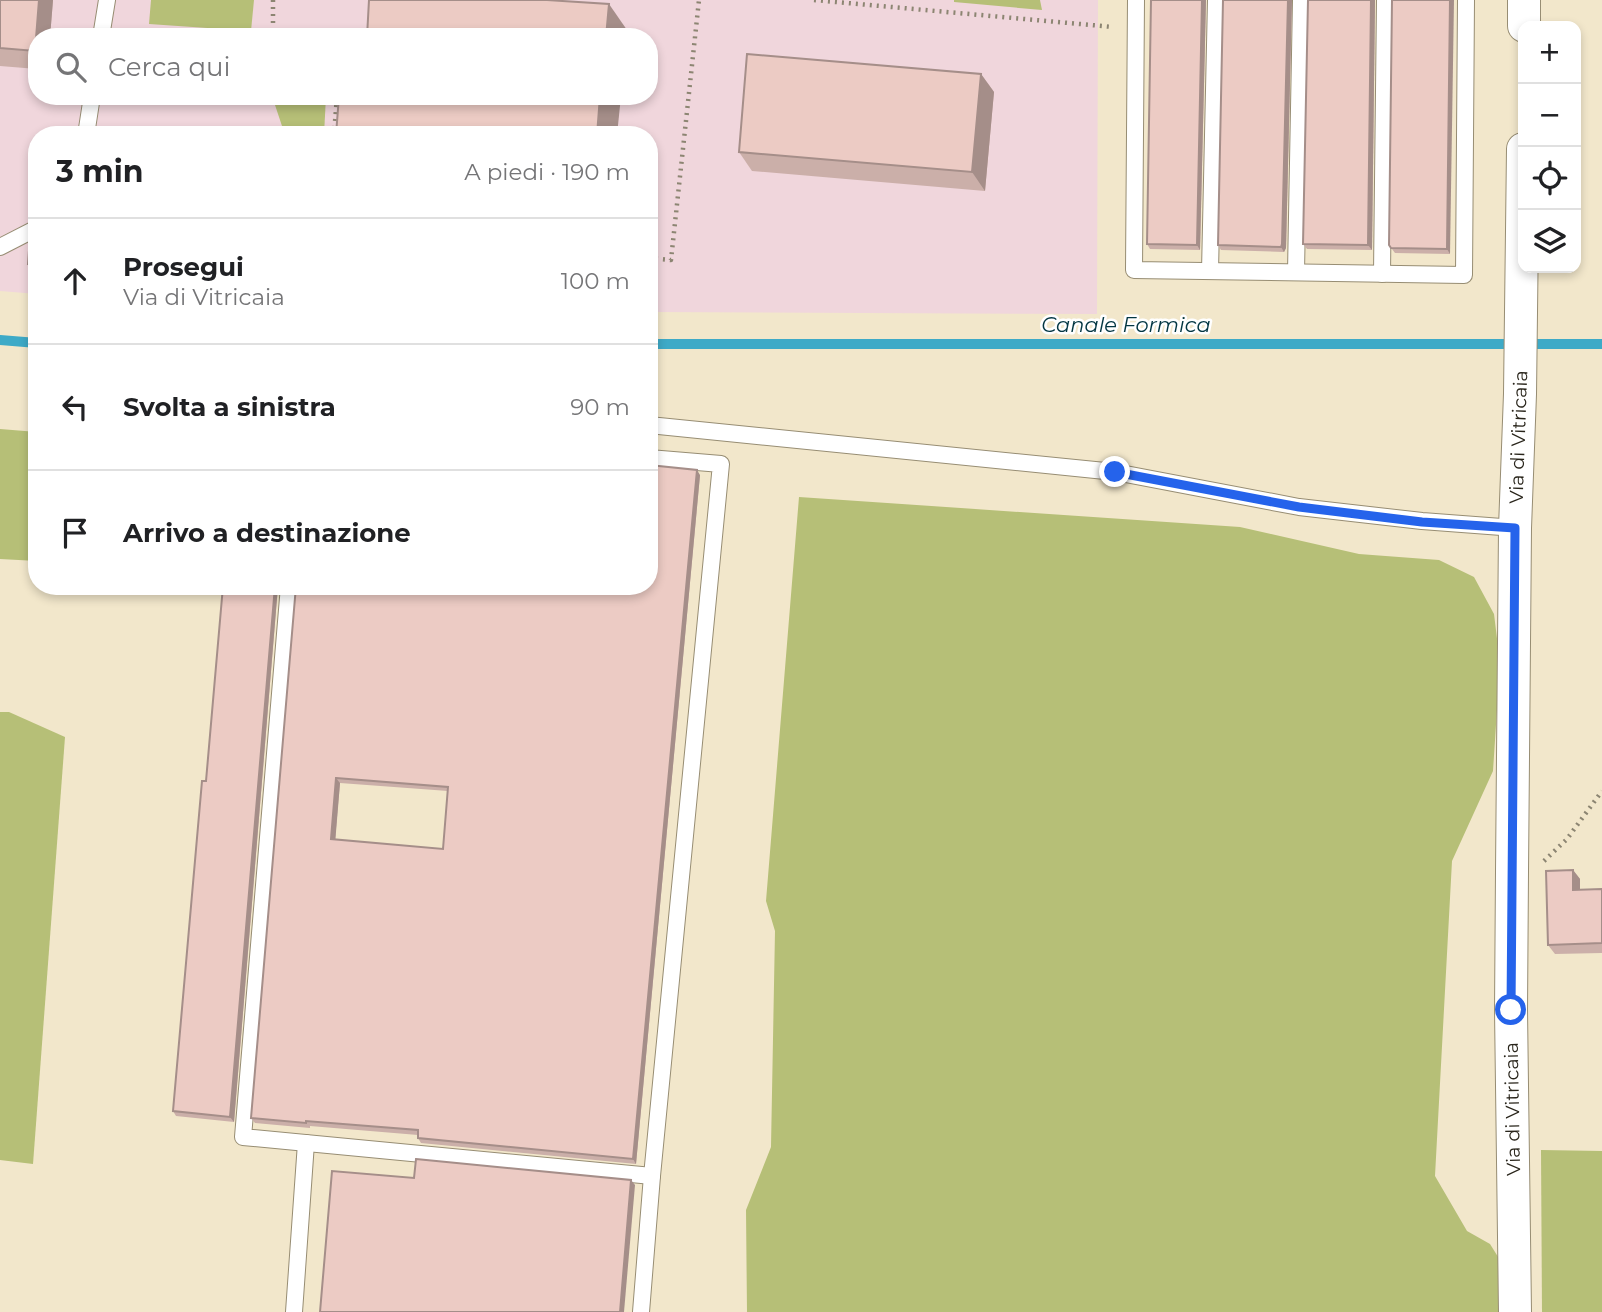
<!DOCTYPE html>
<html lang="it">
<meta charset="utf-8">
<style>
body{margin:0;font-family:Montserrat,sans-serif;background:#f6f6f6;color:#202124}
.controls{position:absolute;right:21px;top:21px;display:grid;overflow:hidden;border-radius:14px;box-shadow:0 4px 10px #0003}
.controls button{width:63px;height:63px;display:grid;place-items:center;padding:0;border:0;border-bottom:2px solid #e0e0e0;background:#fff;color:#202124;font:35px sans-serif}
.stop{position:absolute;width:21px;height:21px;margin:-16px;border:5px solid #2563eb;border-radius:50%;background:#fff}
.stop.end{background:#2563eb;border-color:#fff;box-shadow:0 2px 7px #0008}
.list{margin:0;padding:0;list-style:none}
h2{display:flex;justify-content:space-between;align-items:center;height:91px;margin:0;padding:0 28px;font-size:30px}
h2 small{font-size:23px;font-weight:400;color:#757577}
.list li{display:grid;grid-template-columns:46px 1fr auto;gap:21px;align-items:center;box-sizing:border-box;height:126px;padding:0 28px;border-top:2px solid #e0e0e0}
.list b{display:block;font-size:26px;white-space:nowrap}
.list p{margin:0;font-size:23px;white-space:nowrap;color:#757577}
.list em{font-size:23px;font-style:normal;color:#757577}
.icon{flex:none;width:38px;height:38px;fill:none;stroke:currentColor;stroke-width:2;stroke-linecap:round;stroke-linejoin:round}
.map{position:relative;flex:none;width:1602px;height:1312px;overflow:hidden}
.search{position:absolute;background:#fff;box-shadow:0 4px 10px #0003;left:28px;top:28px;width:630px;height:77px;display:flex;align-items:center;gap:18px;box-sizing:border-box;padding:0 24px;border-radius:28px;color:#757577;font-size:26px}
.panel{position:absolute;background:#fff;box-shadow:0 4px 10px #0003;left:28px;top:126px;width:630px;height:469px;border-radius:28px}
.map>svg:first-child{display:block}
</style>
<div class="map">
<svg width="1602" height="1312" viewBox="0 0 1602 1312">
<rect width="100%" height="100%" fill="#f2e7cb"/>
<path fill="#f0d6dc" fill-rule="evenodd" d="M0 0H1098L1097 314 649 312V135H37V294L0 291ZM37 37H649V96H37Z"/>
<g fill="#b6bf77">
<path d="M151 0H254L251 31 149 24Z"/>
<path d="M954 0H1040L1042 10 954 2Z"/>
<path d="M272 96H326L324 135H285Z"/>
<path d="M0 429 37 432V561L0 559Z"/>
<path d="M799 497 1240 527 1359 554 1439 560 1474 577 1494 614 1500 663 1493 771 1452 861 1435 1176 1467 1231 1490 1244 1500 1260 1499 1312H747L746 1210 771 1147 775 931 766 901Z"/>
<path d="M0 712H9L65 737 33 1164 0 1160Z"/>
<path d="M1541 1150 1602 1151V1312H1542Z"/>
</g>
<g fill="none" stroke-linecap="round" stroke-linejoin="round">
<g stroke="#3eaac7" stroke-width="10">
<path d="M0 340 37 343"/>
<path d="M649 344H1602"/>
</g>
<g stroke="#978d73" stroke-width="18">
<g id="service">
<path d="M1136 0 1134 270 1464 275 1466 0"/>
<path d="M101 37 107 0"/>
<path d="M86 135 92 96"/>
<path d="M0 247 37 228"/>
<path d="M1210 271 1216 0"/>
<path d="M1296 272 1301 0"/>
<path d="M1382 274 1385 0"/>
<path d="M649 425 1115 472 1299 507 1422 521 1515 528"/>
<path d="M289 586 243 1137 652 1176 721 464 649 458"/>
<path d="M294 1312 306 1143"/>
<path d="M641 1312 652 1176"/>
</g>
</g>
<g stroke="#978d73" stroke-width="34">
<g id="minor">
<path d="M1524 26V0"/>
<path d="M1515 1312 1511 1010 1512 872 1515 528 1520 394 1523 149"/>
</g>
</g>
<g stroke="#8c8572" stroke-width="4.5" stroke-dasharray="2 5" stroke-linecap="butt">
<path d="M273 0V37"/>
<path d="M814 0 1113 27"/>
<path d="M334 135 337 96"/>
<path d="M649 258 671 260 699 0"/>
<path d="M1544 861 1567 839 1602 791"/>
</g>
<use href="#service" stroke="#fff" stroke-width="16"/>
<use href="#minor" stroke="#fff" stroke-width="32"/>
</g>
<g fill="#cbafa9" fill-rule="evenodd">
<path d="M0 0H53L50 37H37V69L0 66Z"/>
<path d="M1151 0H1206L1200 250 1150 249 1147 244Z"/>
<path d="M1223 0H1292L1286 248 1284 252 1221 250 1218 245Z"/>
<path d="M1308 0H1375L1372 250 1307 249 1303 244Z"/>
<path d="M1392 0 1450 254 1395 253 1389 245Z"/>
<path d="M981 74 994 92 985 191 752 171 739 152Z"/>
<path d="M37 219V277L28 264Z"/>
<path d="M700 475 636 1164 421 1143 418 1138V1135L310 1126V1128L255 1123 251 1118 296 586ZM340 783 448 791 443 849 335 840Z"/>
<path d="M223 586H278L234 1122 176 1116 173 1111 206 781Z"/>
<path d="M1573 870 1580 879V890L1602 889V953L1555 954 1548 945Z"/>
</g>
<g fill="#a58e89">
<path d="M39 0H53L50 37H37V54L35 51Z"/>
<path d="M1202 0H1206L1200 250 1197 245Z"/>
<path d="M1288 0H1292L1286 248 1284 252 1281 247Z"/>
<path d="M1371 0H1375L1372 250 1368 245Z"/>
<path d="M1450 0H1454L1450 254 1447 249Z"/>
<path d="M609 4 627 30 626 37H606Z"/>
<path d="M981 74 994 92 985 191 972 172Z"/>
<path d="M600 96H621L617 135H597Z"/>
<path d="M697 470 700 475 636 1164 633 1159Z"/>
<path d="M275 586H278L234 1122 230 1117Z"/>
<path d="M336 778 340 783 335 844 331 839Z"/>
<path d="M1573 870 1580 879V900L1573 890Z"/>
<path d="M631 1180 635 1185 624 1312H620Z"/>
</g>
<g fill="#eccbc4" stroke="#a58e89" stroke-width="2" fill-rule="evenodd">
<path d="M0 0H39L35 51 0 48Z"/>
<path d="M369 0H547L609 4 606 37H367Z"/>
<path d="M1151 0H1202L1197 245 1147 244Z"/>
<path d="M1223 0H1288L1282 244 1281 247 1218 245Z"/>
<path d="M1308 0H1371L1368 245 1303 244Z"/>
<path d="M1392 0H1450L1447 249 1391 248 1389 245Z"/>
<path d="M747 54 981 74 972 172 739 152Z"/>
<path d="M339 96H600L597 135H336Z"/>
<path d="M36 219H37V265L28 264 31 223Z"/>
<path d="M649 465 697 470 633 1159 418 1138V1130L306 1121V1123L251 1118 296 586H649ZM336 778 448 787 443 849 331 839Z"/>
<path d="M223 586H275L230 1117 173 1111 202 781H206Z"/>
<path d="M1573 870V890L1602 889V943L1548 945 1546 871Z"/>
<path d="M416 1159 631 1180 620 1312H320L332 1171 414 1178Z"/>
</g>
<g fill="none" stroke-linecap="round" stroke-linejoin="round">
<path stroke="#2563eb" stroke-width="9" d="M1115 472 1299 507 1422 522 1515 528 1511 1010"/>
</g>
<g text-anchor="middle" stroke-width="5" stroke-linejoin="round" paint-order="stroke">
<g font-size="19" fill="#29251b" stroke="#fff">
<text transform="translate(1518 437) rotate(-88)" y="7">Via di Vitricaia</text>
<text transform="translate(1512 1109) rotate(-91)" y="7">Via di Vitricaia</text>
</g>
<g font-size="21" font-style="italic" fill="#033642" stroke="#fff">
<text x="1126" y="332">Canale Formica</text>
</g>
</g>
</svg>
<div class="controls">
<button>+</button>
<button>−</button>
<button><svg class="icon" aria-label="locate" viewBox="0 0 24 24"><circle cx="12" cy="12" r="6"/><path d="M12 2v4M12 18v4M2 12h4M18 12h4"/></svg></button>
<button><svg class="icon" aria-label="layers" viewBox="0 0 24 24"><path d="M12 4l9 5-9 5-9-5zM3 14l9 5 9-5"/></svg></button>
</div>
<div class="stop" style="left:1511px;top:1010px"></div>
<div class="stop end" style="left:1115px;top:472px"></div>
<div class="search"><svg class="icon" aria-label="search" viewBox="0 0 24 24"><circle cx="10" cy="10" r="6"/><path d="M15 15l6 6"/></svg>Cerca qui</div>
<section class="panel">
<h2>3 min<small>A piedi · 190 m</small></h2>
<ul class="list">
<li><svg class="icon" aria-label="ahead" viewBox="0 0 24 24"><path d="M12 20V5M6 11l6-6 6 6"/></svg><div><b>Prosegui</b><p>Via di Vitricaia</p></div><em>100 m</em></li>
<li><svg class="icon" aria-label="left" viewBox="0 0 24 24"><path d="M17 20v-9H6M10 6l-5 5 5 5"/></svg><div><b>Svolta a sinistra</b></div><em>90 m</em></li>
<li><svg class="icon" aria-label="arrive" viewBox="0 0 24 24"><path d="M6 21V4h12l-3 4 3 4H6"/></svg><div><b>Arrivo a destinazione</b></div></li>
</ul>
</section>
</div>
